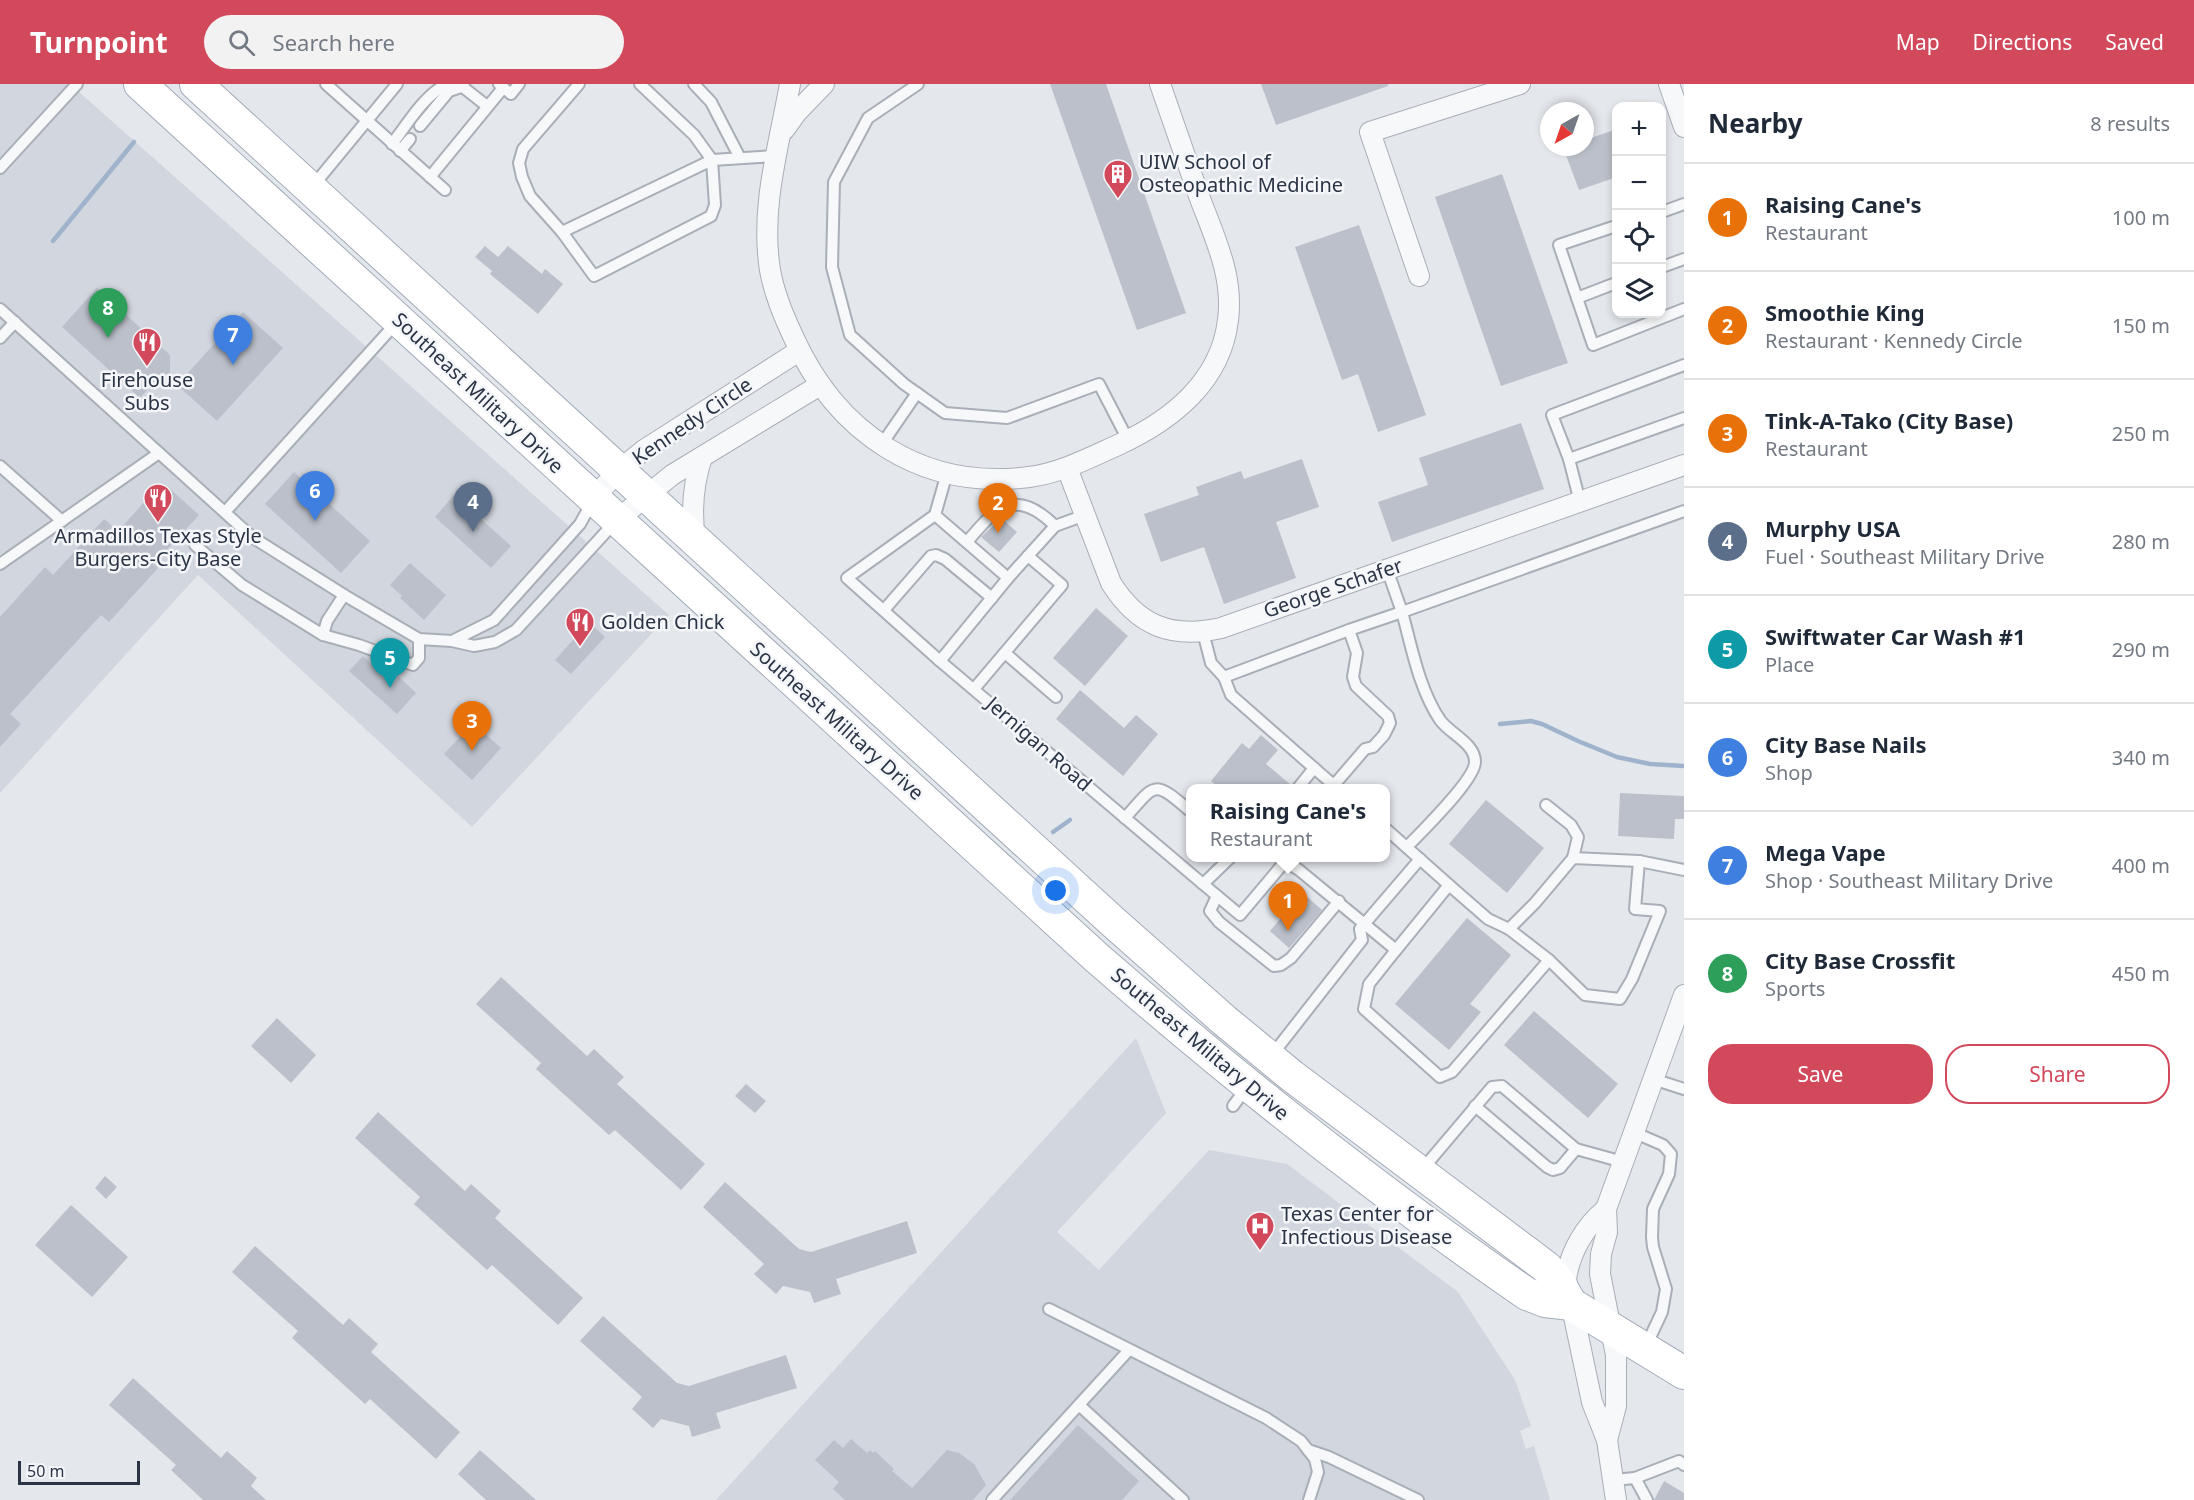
<!DOCTYPE html>
<meta charset="utf-8">
<style>
body{margin:0;font-family:"Noto Sans",sans-serif;background:#f2f2f3;color:#1f2937}
.controls{position:absolute;right:18px;top:18px;display:grid;overflow:hidden;border-radius:12px;box-shadow:0 3px 9px #0003}
.controls button{width:54px;height:54px;display:grid;place-items:center;padding:0;border:0;border-bottom:2px solid #e0e1e3;background:#fff;color:#1f2937;font:30px sans-serif}
.compass{position:absolute;left:1540px;top:18px;width:54px;height:54px;border-radius:50%;background:#fff;box-shadow:0 3px 9px #0003;rotate:220deg}
.scale{position:absolute;left:18px;bottom:15px;width:122px;box-sizing:border-box;padding-left:6px;border:3px solid #2b3445;border-top:0;font-size:16px;line-height:21px;white-space:nowrap;color:#2b3445;-webkit-text-stroke:4px #f4f6f9;paint-order:stroke}
.you{position:absolute;left:1056px;top:807px;width:21px;height:21px;margin:-15px;border:4px solid #fff;border-radius:50%;background:#1a73e8;box-shadow:0 0 0 9px #1a73e833}
.badge{display:grid;place-items:center;width:39px;height:39px;border-radius:50%;background:#d1495b;color:#fff;font-size:20px;font-weight:700}
.pin{position:absolute;translate:-50% -50px;filter:drop-shadow(0 2px 3px #0008)}
.pin::after{content:'';position:absolute;top:32px;width:21px;height:18px;background:inherit;clip-path:polygon(0 0,100% 0,50% 100%)}
.popup{position:absolute;left:1186px;top:700px;width:204px;height:78px;box-sizing:border-box;display:grid;place-content:center;border-radius:12px;background:#fff;filter:drop-shadow(0 2px 4px #0005);font-size:20px;white-space:nowrap;color:#747a83}
.popup b{font-size:22px;color:#1f2937}
.popup::after{content:'';position:absolute;left:50%;top:100%;margin-left:-12px;border:12px solid transparent;border-top-color:#fff}
.list{margin:0;padding:0;list-style:none}
h2{display:flex;justify-content:space-between;align-items:center;height:78px;margin:0;padding:0 24px;font-size:26px}
h2 small{font-size:20px;font-weight:400;color:#747a83}
.list li{display:grid;grid-template-columns:39px 1fr auto;gap:18px;align-items:center;box-sizing:border-box;height:108px;padding:0 24px;border-top:2px solid #e0e1e3}
.list b{display:block;font-size:22px;white-space:nowrap}
.list p{margin:0;font-size:20px;white-space:nowrap;color:#747a83}
.list em{font-size:20px;font-style:normal;color:#747a83}
.actions{display:flex;gap:12px;padding:18px 24px}
.actions a{flex:1;padding:14px 0;border:2px solid #d1495b;border-radius:24px;text-align:center;font-size:21px;color:#d1495b}
.actions .main{background:#d1495b;color:#fff}
.icon{flex:none;width:33px;height:33px;fill:none;stroke:currentColor;stroke-width:2;stroke-linecap:round;stroke-linejoin:round}
.map{position:relative;flex:none;width:1684px;height:1416px;overflow:hidden}
header{display:flex;align-items:center;gap:36px;box-sizing:border-box;height:84px;padding:0 30px;background:#d1495b;color:#fff}
header strong{font-size:28px}
nav{display:flex;gap:33px;margin-inline-start:auto;font-size:21px}
.search{width:420px;height:54px;background:#f2f2f3;display:flex;align-items:center;gap:15px;box-sizing:border-box;padding:0 21px;border-radius:33px;color:#747a83;font-size:22px}
main{display:flex}
aside{flex:1;background:#fff}
.map>svg:first-child{display:block}
</style>
<header>
<strong>Turnpoint</strong>
<div class="search"><svg class="icon" aria-label="search" viewBox="0 0 24 24"><circle cx="10" cy="10" r="6"/><path d="M15 15l6 6"/></svg>Search here</div>
<nav><a>Map</a><a>Directions</a><a>Saved</a></nav>
</header>
<main>
<div class="map">
<svg width="1684" height="1416" viewBox="0 0 1684 1416">
<rect width="100%" height="100%" fill="#e4e7ec"/>
<g fill="#d2d6de">
<path d="M0 0H70L669 531 472 743 198 491 0 709Z"/>
<path d="M1136 954 1166 1029 1057 1148 1099 1186 1209 1066 1287 1080 1458 1208 1515 1296 1531 1342 1520 1347 1526 1365 1534 1362 1550 1416H716Z"/>
</g>
<g fill="none" stroke-linecap="round" stroke-linejoin="round">
<g stroke="#9fb4cc" stroke-width="4.5">
<path d="M53 157 134 58"/>
<path d="M1500 640 1531 637 1542 640 1578 657 1617 673 1650 680 1684 682"/>
<path d="M1053 748 1070 736"/>
</g>
</g>
<g fill="#bbc0ca">
<path d="M1050 0H1106L1186 229 1137 246Z"/>
<path d="M1261 0H1388V2L1276 41Z"/>
<path d="M1617 45V93L1579 106 1563 63H1585V56Z"/>
<path d="M1502 90 1568 279 1501 302 1435 113Z"/>
<path d="M1359 141 1426 331 1378 348 1358 290 1342 296 1295 163Z"/>
<path d="M485 162 498 173 508 162 542 190 545 185 563 200 538 230 490 190 492 187 475 173Z"/>
<path d="M97 204 170 271V294L163 288 140 314 62 243Z"/>
<path d="M243 228 283 264 217 337 177 301Z"/>
<path d="M1521 339 1544 405 1392 458 1378 418 1428 401 1419 374Z"/>
<path d="M1302 375 1319 423 1276 438 1296 494 1224 520 1204 463 1161 478 1144 430 1199 411 1196 403 1241 387 1244 395Z"/>
<path d="M294 388 370 457 341 489 265 420Z"/>
<path d="M157 404H169L199 431 154 480 158 484 109 538 101 531 10 630 21 640 0 663V533L45 483 53 491 104 435 118 447Z"/>
<path d="M454 411 511 462 491 484 435 433Z"/>
<path d="M1001 434 1017 448 999 468 981 453Z"/>
<path d="M410 479 446 511 424 536 400 514 402 512 390 501Z"/>
<path d="M1096 524 1128 552 1085 602 1053 574Z"/>
<path d="M589 538 605 553 571 590 555 576Z"/>
<path d="M363 572 393 600 399 593 416 609 397 630 349 587Z"/>
<path d="M1080 606 1124 644 1136 631 1158 650 1123 692 1056 635Z"/>
<path d="M473 639 501 664 472 696 444 670Z"/>
<path d="M1261 651 1278 666 1266 680 1291 701V705H1220L1211 697 1242 659 1249 665Z"/>
<path d="M1620 709 1684 712V735H1675L1674 755 1618 752Z"/>
<path d="M1486 716 1544 764 1507 809 1449 760Z"/>
<path d="M1289 797 1322 826 1289 864 1270 847 1293 820 1279 807Z"/>
<path d="M1467 834 1511 871 1470 920 1481 928 1449 966 1395 920Z"/>
<path d="M501 893 587 972 594 965 624 993 617 1000 705 1080 681 1106 615 1046 609 1051 536 985 541 979 476 920Z"/>
<path d="M1534 927 1618 1000 1588 1034 1504 961Z"/>
<path d="M277 934 316 971 291 999 251 962Z"/>
<path d="M746 1000 766 1017 755 1029 735 1012Z"/>
<path d="M378 1028 465 1107 471 1100 501 1127 495 1134 583 1214 558 1241 492 1181 487 1186 414 1120 420 1113 355 1054Z"/>
<path d="M105 1092 117 1103 106 1115 95 1104Z"/>
<path d="M725 1098 799 1165 811 1168 907 1137 917 1169 836 1195 841 1210 814 1219 810 1208 783 1202 776 1210 754 1190 764 1180 703 1123Z"/>
<path d="M71 1121 128 1173 92 1213 35 1161Z"/>
<path d="M255 1162 343 1241 349 1234 378 1260 371 1268 460 1348 436 1375 370 1315 365 1320 292 1254 298 1247 232 1188Z"/>
<path d="M603 1232 677 1299 689 1302 786 1271 797 1304 716 1329 721 1344 692 1353 689 1342 661 1335 653 1344 632 1325 642 1313 580 1257Z"/>
<path d="M133 1294 221 1374 227 1367 257 1394 251 1402 266 1416H203L171 1386 176 1381 109 1321Z"/>
<path d="M1078 1341 1139 1397 1122 1416H1010Z"/>
<path d="M851 1355 867 1369 870 1366 873 1369 875 1367 894 1385 892 1387 912 1404 947 1366 959 1369 974 1380 986 1401 973 1416H845L833 1405 839 1398 815 1376 834 1356 843 1364Z"/>
<path d="M480 1366 536 1416H486L458 1390Z"/>
<path d="M1664 1397 1684 1409V1416H1654Z"/>
</g>
<g fill="none" stroke-linecap="round" stroke-linejoin="round">
<g stroke="#a9aeb7" stroke-width="14">
<g id="service">
<path d="M326 0 445 106"/>
<path d="M459 0 487 22"/>
<path d="M499 0 511 10 519 0"/>
<path d="M579 0 523 65 519 79 522 93 530 112 562 148 594 192 711 132 715 121 712 76 694 51 640 0"/>
<path d="M694 0 711 18 740 74"/>
<path d="M918 0 868 34 834 98 832 183 850 251 904 300 945 329 1007 334 1099 300 1128 356"/>
<path d="M420 42 449 7 464 2"/>
<path d="M392 60C406 42 426 8 448 0"/>
<path d="M400 67 410 55"/>
<path d="M0 84 77 0"/>
<path d="M430 93 503 4"/>
<path d="M313 102 397 0"/>
<path d="M1662 128 1684 120"/>
<path d="M1616 142 1559 161 1593 261 1684 225"/>
<path d="M562 148 712 76 775 72"/>
<path d="M1662 183 1684 175"/>
<path d="M1577 214 1616 199"/>
<path d="M0 225 252 453 344 511 419 555 452 557 474 562 495 558 516 546 615 438"/>
<path d="M0 254 15 238"/>
<path d="M882 360 917 309"/>
<path d="M1569 375 1684 334"/>
<path d="M0 382 62 437"/>
<path d="M947 389 935 431 1008 494 1055 442 1085 431"/>
<path d="M1580 418 1569 375 1552 331 1684 281"/>
<path d="M225 428 398 237"/>
<path d="M935 431 847 494 940 577 1203 800 1230 774"/>
<path d="M967 458C996 423 1016 403 1055 442"/>
<path d="M195 461 242 501 323 551 327 537 344 511"/>
<path d="M0 480 159 369"/>
<path d="M1387 485 1402 528 1684 427"/>
<path d="M884 526 931 472 936 471 945 475 992 514"/>
<path d="M1203 548 1211 579 1224 593 1349 546"/>
<path d="M323 551 359 561 413 581 419 574V555"/>
<path d="M452 557 494 536 580 440 592 418"/>
<path d="M1005 569 1056 613"/>
<path d="M940 577 1008 494"/>
<path d="M1224 593 1231 611 1314 684"/>
<path d="M974 605 1062 501 1028 472"/>
<path d="M1334 701 1365 665 1373 663 1384 651 1390 639 1388 632 1356 602 1353 593 1357 569 1349 546 1402 528C1412 564 1419 605 1440 636 1450 650 1475 659 1475 678 1475 696 1421 748 1407 763"/>
<path d="M1298 704 1314 684 1337 704"/>
<path d="M1546 721 1571 741 1578 753 1573 774"/>
<path d="M1125 734C1156 699 1153 695 1190 727"/>
<path d="M1386 745 1449 801"/>
<path d="M1280 774 1299 786 1396 866 1449 801 1488 835 1509 845 1535 819 1573 774 1639 777 1684 786"/>
<path d="M1203 800 1240 831 1288 774"/>
<path d="M1217 812 1210 827 1219 838 1274 882 1281 881 1291 874 1339 817"/>
<path d="M1396 866 1369 900 1364 925 1440 993 1452 988 1549 876 1509 845"/>
<path d="M1549 876 1585 911 1620 915 1632 895 1660 827 1635 825 1639 777"/>
<path d="M1272 971 1362 856 1360 845 1420 775"/>
<path d="M1653 995 1684 1005"/>
<path d="M1233 1022 1247 1003"/>
<path d="M1475 1022 1547 1083 1553 1086 1560 1084 1576 1065"/>
<path d="M1633 1048 1663 1061 1671 1070 1669 1090 1653 1125 1652 1153 1653 1163 1666 1205 1662 1228 1646 1262"/>
<path d="M1421 1087 1492 1003 1502 1002 1576 1065 1623 1078"/>
<path d="M1049 1225 1266 1334 1301 1357 1315 1375 1318 1388 1309 1416"/>
<path d="M1079 1321 1183 1416"/>
<path d="M1308 1366 1329 1373 1418 1416"/>
<path d="M1635 1394 1647 1416"/>
<path d="M1613 1396 1635 1394 1679 1377 1684 1381"/>
<path d="M992 1416 1129 1266"/>
</g>
</g>
<g stroke="#a9aeb7" stroke-width="22">
<g id="minor">
<path d="M790 0C779 62 760 123 770 186 774 209 783 231 793 252 836 348 921 407 1029 393 1061 389 1091 373 1120 360 1172 336 1221 297 1228 236 1234 192 1214 152 1199 112 1186 75 1173 37 1160 0"/>
<path d="M1669 0 1684 43"/>
<path d="M784 46 797 28 824 0"/>
<path d="M1419 192 1370 48 1520 0"/>
<path d="M1067 384 1111 499C1138 542 1171 555 1221 544L1684 381"/>
<path d="M593 415 618 387 644 366 799 267"/>
<path d="M617 436 672 391 820 301"/>
<path d="M695 455C691 427 693 400 702 373"/>
<path d="M1606 1125C1585 1142 1570 1168 1566 1195L1592 1318 1607 1356 1616 1416"/>
<path d="M1607 1356 1616 1322V1271L1600 1190 1601 1170 1607 1148 1606 1125 1684 911"/>
</g>
</g>
<g stroke="#a3abb8" stroke-width="34">
<g id="primary">
<path d="M140 0 1097 874C1235 994 1377 1107 1527 1210L1545 1217 1571 1220 1684 1289"/>
<path d="M196 0 1112 837 1225 937 1292 992 1546 1183 1558 1197 1571 1220"/>
</g>
</g>
<use href="#service" stroke="#f7f8fa" stroke-width="10"/>
<use href="#minor" stroke="#f7f8fa" stroke-width="20"/>
<use href="#primary" stroke="#fff" stroke-width="32"/>
</g>
<defs>
<g id="building-pin" transform="scale(1.5)"><path d="M0 17L-7.5 6A9.5 9.5 0 1 1 7.5 6Z" fill="#d1495b" stroke="#f4f6f9"/><path d="M-4-6H4V6H1V3H-1V6H-4ZM-2.5-4.3h1.7v1.8h-1.7ZM.8-4.3h1.7v1.8H.8ZM-2.5-1h1.7V.8h-1.7ZM.8-1h1.7V.8H.8Z" fill="#fff"/></g>
<g id="restaurant-pin" transform="scale(1.5)"><path d="M0 17L-7.5 6A9.5 9.5 0 1 1 7.5 6Z" fill="#d1495b" stroke="#f4f6f9"/><path d="M-5-6h1v4h1v-4h1v4h1v-4h1v5L-1.5 .5V6h-2V.5L-5-1ZM5-6V6H3V1.5H1.5Q1.5-4 5-6Z" fill="#fff"/></g>
<g id="hospital-pin" transform="scale(1.5)"><path d="M0 17L-7.5 6A9.5 9.5 0 1 1 7.5 6Z" fill="#d1495b" stroke="#f4f6f9"/><path d="M-5-5h3v3.5h4V-5h3V5h-3V1.5h-4V5h-3Z" fill="#fff"/></g>
</defs>
<g fill-rule="evenodd">
<use href="#building-pin" x="1118" y="90"/>
<use href="#restaurant-pin" x="147" y="258"/>
<use href="#restaurant-pin" x="158" y="414"/>
<use href="#restaurant-pin" x="580" y="538"/>
<use href="#hospital-pin" x="1260" y="1142"/>
</g>
<g text-anchor="middle" stroke-width="5" stroke-linejoin="round" paint-order="stroke">
<g font-size="20" fill="#2b3445" stroke="#f4f6f9" text-anchor="start">
<text x="1139" y="85">UIW School of<tspan x="1139" dy="23">Osteopathic Medicine</tspan></text>
<text x="147" y="303" text-anchor="middle">Firehouse<tspan x="147" dy="23">Subs</tspan></text>
<text x="158" y="459" text-anchor="middle">Armadillos Texas Style<tspan x="158" dy="23">Burgers-City Base</tspan></text>
<text x="601" y="545">Golden Chick</text>
<text x="1281" y="1137">Texas Center for<tspan x="1281" dy="23">Infectious Disease</tspan></text>
</g>
<g font-size="20" fill="#2b3445" stroke="#f4f6f9">
<text transform="translate(478 309) rotate(43)" y="7">Southeast Military Drive</text>
<text transform="translate(692 337) rotate(-34)" y="7">Kennedy Circle</text>
<text transform="translate(1333 504) rotate(-19)" y="7">George Schafer</text>
<text transform="translate(837 637) rotate(42)" y="7">Southeast Military Drive</text>
<text transform="translate(1039 660) rotate(41)" y="7">Jernigan Road</text>
<text transform="translate(1200 960) rotate(40)" y="7">Southeast Military Drive</text>
</g>
</g>
</svg>
<div class="controls">
<button>+</button>
<button>−</button>
<button><svg class="icon" aria-label="locate" viewBox="0 0 24 24"><circle cx="12" cy="12" r="6"/><path d="M12 2v4M12 18v4M2 12h4M18 12h4"/></svg></button>
<button><svg class="icon" aria-label="layers" viewBox="0 0 24 24"><path d="M12 4l9 5-9 5-9-5zM3 14l9 5 9-5"/></svg></button>
</div>
<svg class="compass" viewBox="-18 -18 36 36"><path d="M0-13l5 13h-10z" fill="#e53935"/><path d="M0 13l5-13h-10z" fill="#747a83"/></svg>
<div class="scale">50 m</div>
<div class="you"></div>
<div class="pin badge" style="left:1288px;top:847px;background:#e8710a">1</div>
<div class="popup"><b>Raising Cane's</b>Restaurant</div>
<div class="pin badge" style="left:998px;top:449px;background:#e8710a">2</div>
<div class="pin badge" style="left:472px;top:667px;background:#e8710a">3</div>
<div class="pin badge" style="left:473px;top:448px;background:#5c6f8a">4</div>
<div class="pin badge" style="left:390px;top:604px;background:#0f9aa8">5</div>
<div class="pin badge" style="left:315px;top:437px;background:#3f7fe0">6</div>
<div class="pin badge" style="left:233px;top:281px;background:#3f7fe0">7</div>
<div class="pin badge" style="left:108px;top:254px;background:#2e9e5b">8</div>
</div>
<aside>
<h2>Nearby<small>8 results</small></h2>
<ul class="list">
<li><span class="badge" style="background:#e8710a">1</span><div><b>Raising Cane's</b><p>Restaurant</p></div><em>100 m</em></li>
<li><span class="badge" style="background:#e8710a">2</span><div><b>Smoothie King</b><p>Restaurant · Kennedy Circle</p></div><em>150 m</em></li>
<li><span class="badge" style="background:#e8710a">3</span><div><b>Tink-A-Tako (City Base)</b><p>Restaurant</p></div><em>250 m</em></li>
<li><span class="badge" style="background:#5c6f8a">4</span><div><b>Murphy USA</b><p>Fuel · Southeast Military Drive</p></div><em>280 m</em></li>
<li><span class="badge" style="background:#0f9aa8">5</span><div><b>Swiftwater Car Wash #1</b><p>Place</p></div><em>290 m</em></li>
<li><span class="badge" style="background:#3f7fe0">6</span><div><b>City Base Nails</b><p>Shop</p></div><em>340 m</em></li>
<li><span class="badge" style="background:#3f7fe0">7</span><div><b>Mega Vape</b><p>Shop · Southeast Military Drive</p></div><em>400 m</em></li>
<li><span class="badge" style="background:#2e9e5b">8</span><div><b>City Base Crossfit</b><p>Sports</p></div><em>450 m</em></li>
</ul>
<div class="actions"><a class="main">Save</a><a>Share</a></div>
</aside>
</main>
